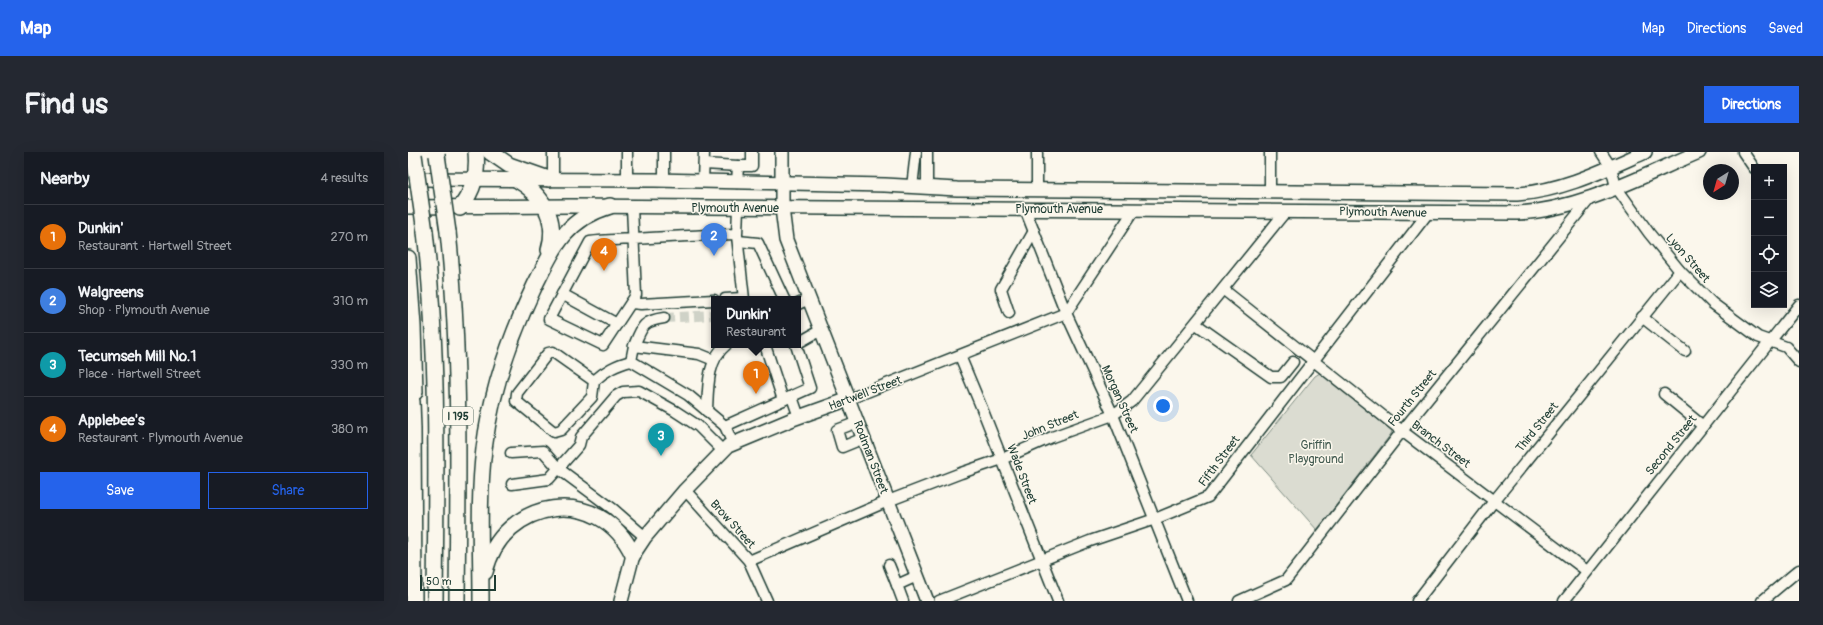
<!DOCTYPE html>
<meta charset="utf-8">
<style>
body{margin:0;font-family:Pangolin,sans-serif;background:#242831;color:#f1f3f6}
.controls{position:absolute;right:12px;top:12px;display:grid;overflow:hidden;border-radius:0px;box-shadow:0 4px 16px #0002}
.controls button{width:36px;height:36px;display:grid;place-items:center;padding:0;border:0;border-bottom:1px solid #363941;background:#171b24;color:#f1f3f6;font:20px sans-serif}
.compass{position:absolute;left:1295px;top:12px;width:36px;height:36px;border-radius:50%;background:#171b24;box-shadow:0 4px 16px #0002;rotate:217deg}
.scale{position:absolute;left:12px;bottom:10px;width:76px;box-sizing:border-box;padding-left:4px;border:2px solid #1f3d34;border-top:0;font-size:11px;line-height:14px;white-space:nowrap;color:#1f3d34;-webkit-text-stroke:3px #fbf7ec;paint-order:stroke}
.you{position:absolute;left:755px;top:254px;width:14px;height:14px;margin:-10px;border:3px solid #fff;border-radius:50%;background:#1a73e8;box-shadow:0 0 0 6px #1a73e833}
.badge{display:grid;place-items:center;width:26px;height:26px;border-radius:50%;background:#2563eb;color:#fff;font-size:13px;font-weight:700}
.pin{position:absolute;translate:-50% -33px;filter:drop-shadow(0 1px 2px #0008)}
.pin::after{content:'';position:absolute;top:21px;width:14px;height:12px;background:inherit;clip-path:polygon(0 0,100% 0,50% 100%)}
.popup{position:absolute;left:303px;top:144px;width:90px;height:52px;box-sizing:border-box;display:grid;place-content:center;border-radius:0px;background:#171b24;filter:drop-shadow(0 1px 3px #0005);font-size:13px;white-space:nowrap;color:#9ea1a6}
.popup b{font-size:15px;color:#f1f3f6}
.popup::after{content:'';position:absolute;left:50%;top:100%;margin-left:-8px;border:8px solid transparent;border-top-color:#171b24}
.list{margin:0;padding:0;list-style:none}
h2{display:flex;justify-content:space-between;align-items:center;height:52px;margin:0;padding:0 16px;font-size:17px}
h2 small{font-size:13px;font-weight:400;color:#9ea1a6}
.list li{display:grid;grid-template-columns:26px 1fr auto;gap:12px;align-items:center;box-sizing:border-box;height:64px;padding:0 16px;border-top:1px solid #363941}
.list b{display:block;font-size:15px;white-space:nowrap}
.list p{margin:0;font-size:13px;white-space:nowrap;color:#9ea1a6}
.list em{font-size:13px;font-style:normal;color:#9ea1a6}
.actions{display:flex;gap:8px;padding:12px 16px}
.actions a{flex:1;padding:9px 0;border:1px solid #2563eb;border-radius:0px;text-align:center;font-size:14px;color:#2563eb}
.actions .main{background:#2563eb;color:#fff}
.icon{flex:none;width:22px;height:22px;fill:none;stroke:currentColor;stroke-width:2;stroke-linecap:round;stroke-linejoin:round}
.map{position:relative;flex:none;width:1391px;height:449px;overflow:hidden;border-radius:0px}
header{display:flex;align-items:center;gap:24px;box-sizing:border-box;height:56px;padding:0 20px;background:#2563eb;color:#fff}
header strong{font-size:19px}
nav{display:flex;gap:22px;margin-inline-start:auto;font-size:14px}
.intro{display:flex;align-items:center;justify-content:space-between;box-sizing:border-box;height:96px;padding:0 24px}
h1{margin:0;font-size:28px}
.button{padding:10px 18px;border-radius:0px;background:#2563eb;color:#fff;font-size:14px;font-weight:700}
main{display:flex;gap:24px;padding:0 24px}
aside{flex:1;background:#171b24;border-radius:0px;box-shadow:0 4px 16px #0002}
.map>svg:first-child{display:block}
</style>
<header>
<strong>Map</strong>
<nav><a>Map</a><a>Directions</a><a>Saved</a></nav>
</header>
<div class="intro"><h1>Find us</h1><a class="button">Directions</a></div>
<main>
<aside>
<h2>Nearby<small>4 results</small></h2>
<ul class="list">
<li><span class="badge" style="background:#e8710a">1</span><div><b>Dunkin'</b><p>Restaurant · Hartwell Street</p></div><em>270 m</em></li>
<li><span class="badge" style="background:#3f7fe0">2</span><div><b>Walgreens</b><p>Shop · Plymouth Avenue</p></div><em>310 m</em></li>
<li><span class="badge" style="background:#0f9aa8">3</span><div><b>Tecumseh Mill No.1</b><p>Place · Hartwell Street</p></div><em>330 m</em></li>
<li><span class="badge" style="background:#e8710a">4</span><div><b>Applebee's</b><p>Restaurant · Plymouth Avenue</p></div><em>380 m</em></li>
</ul>
<div class="actions"><a class="main">Save</a><a>Share</a></div>
</aside>
<div class="map">
<svg width="1391" height="449" viewBox="0 0 1391 449">
<rect width="100%" height="100%" fill="#fbf7ec"/>
<filter id="ink" filterUnits="userSpaceOnUse"><feTurbulence type="fractalNoise" baseFrequency=".025" numOctaves="2"/><feDisplacementMap in="SourceGraphic" scale="8" xChannelSelector="R" yChannelSelector="G"/><feConvolveMatrix kernelMatrix="1 2 1 2 8 2 1 2 1" color-interpolation-filters="sRGB"/></filter>
<g filter="url(#ink)">
<path fill="#dbdcd1" stroke="#7d8c82" d="M912 221 984 279 983 282 909 378 843 303 907 224Z"/>
<g fill="none" stroke-linecap="round" stroke-linejoin="round">
<path stroke="#cfd2c7" stroke-width="10" stroke-dasharray="10 5" stroke-linecap="butt" d="M256 166 306 163"/>
<g stroke="#1f3d34" stroke-width="13">
<g id="minor">
<path d="M629 0V38"/>
<path d="M862 0V40"/>
<path d="M1193 0 1203 15 1208 35 1241 81 1272 119 1304 151 1350 185 1378 195 1391 210"/>
<path d="M1335 0 1346 16"/>
<path d="M296 12 330 14"/>
<path d="M145 27V0"/>
<path d="M219 28V0"/>
<path d="M256 29V0"/>
<path d="M295 30 296 0"/>
<path d="M329 31 330 14H344V0"/>
<path d="M504 35 508 0"/>
<path d="M519 36V0"/>
<path d="M224 55 228 143 195 193 141 167 182 90C196 88 210 88 225 87 260 85 294 83 329 82L330 56"/>
<path d="M617 57 658 161 705 263 779 449"/>
<path d="M329 84 336 147"/>
<path d="M330 89 350 91 376 147"/>
<path d="M816 138 994 279 1179 419"/>
<path d="M154 142 209 172"/>
<path d="M317 147 335 146"/>
<path d="M223 151 233 152 306 148"/>
<path d="M390 152 401 147"/>
<path d="M601 161 593 137 626 79"/>
<path d="M1234 165 1277 199"/>
<path d="M788 172 863 225H873L885 210"/>
<path d="M390 191 413 178"/>
<path d="M357 193 375 248"/>
<path d="M226 194C234 174 235 169 256 166"/>
<path d="M552 204 575 259 650 449"/>
<path d="M306 208 291 202 226 194 223 209 280 243 317 274"/>
<path d="M186 229 184 245 153 278 146 280 108 249 109 241 140 201 145 200 186 229C198 218 208 213 223 209"/>
<path d="M1256 242 1295 274"/>
<path d="M384 245 391 265"/>
<path d="M441 247 658 161 726 58"/>
<path d="M299 259C300 236 299 208 318 193"/>
<path d="M450 270 429 278 434 295 456 286"/>
<path d="M325 292 317 274 402 236 388 193"/>
<path d="M103 301 135 299 151 317 205 357 237 385"/>
<path d="M104 332 141 327 171 293 173 285 208 244 215 240 231 239 267 259 290 274 315 299"/>
<path d="M277 338 341 409 359 449"/>
<path d="M341 409 480 349 553 321 594 307 644 285 705 263 724 249 878 59"/>
<path d="M481 413 489 433"/>
<path d="M495 449 489 433 509 424"/>
<path d="M531 449 682 389 747 367 800 345 1020 61"/>
<path d="M831 449 878 428 994 279 1184 44"/>
<path d="M1009 449 1086 349 1272 119"/>
<path d="M1156 449 1391 153"/>
<path d="M1354 449 1391 418"/>
</g>
</g>
<g stroke="#1f3d34" stroke-width="16">
<g id="major">
<path d="M374 0V56L378 88 519 449"/>
<path d="M0 27 247 28 477 33 549 37 1109 42C1154 39 1196 18 1237 0"/>
<path d="M0 55 163 54 1109 61C1172 58 1234 24 1291 0"/>
<path d="M213 449 225 403 237 385 277 338 320 294 385 267 441 247"/>
</g>
</g>
<g stroke="#1f3d34" stroke-width="18">
<g id="highway">
<path d="M82 0 101 13 141 27"/>
<path d="M108 27C135 43 150 67 141 98"/>
<path d="M52 56C66 38 70 22 68 0"/>
<path d="M17 80C31 203 28 326 27 449"/>
<path d="M40 80C53 203 50 326 49 449"/>
<path d="M0 106 5 174 7 240"/>
<path d="M0 228 4 250 5 277 6 449"/>
<path d="M77 420C94 346 192 331 225 403"/>
<path d="M73 449C73 398 70 347 76 297 83 239 102 185 127 133 146 95 158 67 202 54"/>
</g>
</g>
<use href="#minor" stroke="#fbf7ec" stroke-width="10"/>
<use href="#major" stroke="#fbf7ec" stroke-width="13"/>
<use href="#highway" stroke="#fbf7ec" stroke-width="15"/>
<g stroke="#1f3d34" stroke-width="18" stroke-linecap="butt">
<g id="highway-bridge">
<path d="M6 3 17 80"/>
<path d="M29 3 40 80"/>
</g>
</g>
<use href="#highway-bridge" stroke="#fbf7ec" stroke-width="15"/>
</g>
</g>
<g text-anchor="middle" stroke-width="3" stroke-linejoin="round" paint-order="stroke">
<rect fill="#fbf7ec" stroke="#61756b" stroke-width="1" x="35" y="255" width="30" height="18" rx="3"/>
<g font-size="11" font-weight="bold" fill="#1f3d34">
<text x="50" y="268">I 195</text>
</g>
<g font-size="12" fill="#1f3d34" stroke="#fbf7ec">
<text x="327" y="60">Plymouth Avenue</text>
<text x="651" y="61">Plymouth Avenue</text>
<text transform="translate(975 60) rotate(1)" y="4">Plymouth Avenue</text>
<text transform="translate(1280 106) rotate(49)" y="4">Lyon Street</text>
<text transform="translate(457 241) rotate(-21)" y="4">Hartwell Street</text>
<text transform="translate(1004 246) rotate(-51)" y="4">Fourth Street</text>
<text transform="translate(712 247) rotate(66)" y="4">Morgan Street</text>
<text transform="translate(642 273) rotate(-22)" y="4">John Street</text>
<text transform="translate(1129 275) rotate(-51)" y="4">Third Street</text>
<text transform="translate(1033 292) rotate(37)" y="4">Branch Street</text>
<text transform="translate(1263 293) rotate(-51)" y="4">Second Street</text>
<text transform="translate(463 305) rotate(69)" y="4">Rodman Street</text>
<text transform="translate(811 309) rotate(-53)" y="4">Fifth Street</text>
<text transform="translate(614 322) rotate(69)" y="4">Wade Street</text>
<text transform="translate(325 372) rotate(48)" y="4">Brow Street</text>
</g>
<g font-size="12" fill="#455d53" stroke="#fbf7ec">
<text x="908" y="297">Griffin<tspan x="908" dy="14">Playground</tspan></text>
</g>
</g>
</svg>
<div class="controls">
<button>+</button>
<button>−</button>
<button><svg class="icon" aria-label="locate" viewBox="0 0 24 24"><circle cx="12" cy="12" r="6"/><path d="M12 2v4M12 18v4M2 12h4M18 12h4"/></svg></button>
<button><svg class="icon" aria-label="layers" viewBox="0 0 24 24"><path d="M12 4l9 5-9 5-9-5zM3 14l9 5 9-5"/></svg></button>
</div>
<svg class="compass" viewBox="-18 -18 36 36"><path d="M0-13l5 13h-10z" fill="#e53935"/><path d="M0 13l5-13h-10z" fill="#9ea1a6"/></svg>
<div class="scale">50 m</div>
<div class="you"></div>
<div class="pin badge" style="left:348px;top:242px;background:#e8710a">1</div>
<div class="popup"><b>Dunkin'</b>Restaurant</div>
<div class="pin badge" style="left:306px;top:104px;background:#3f7fe0">2</div>
<div class="pin badge" style="left:253px;top:304px;background:#0f9aa8">3</div>
<div class="pin badge" style="left:196px;top:119px;background:#e8710a">4</div>
</div>
</main>
